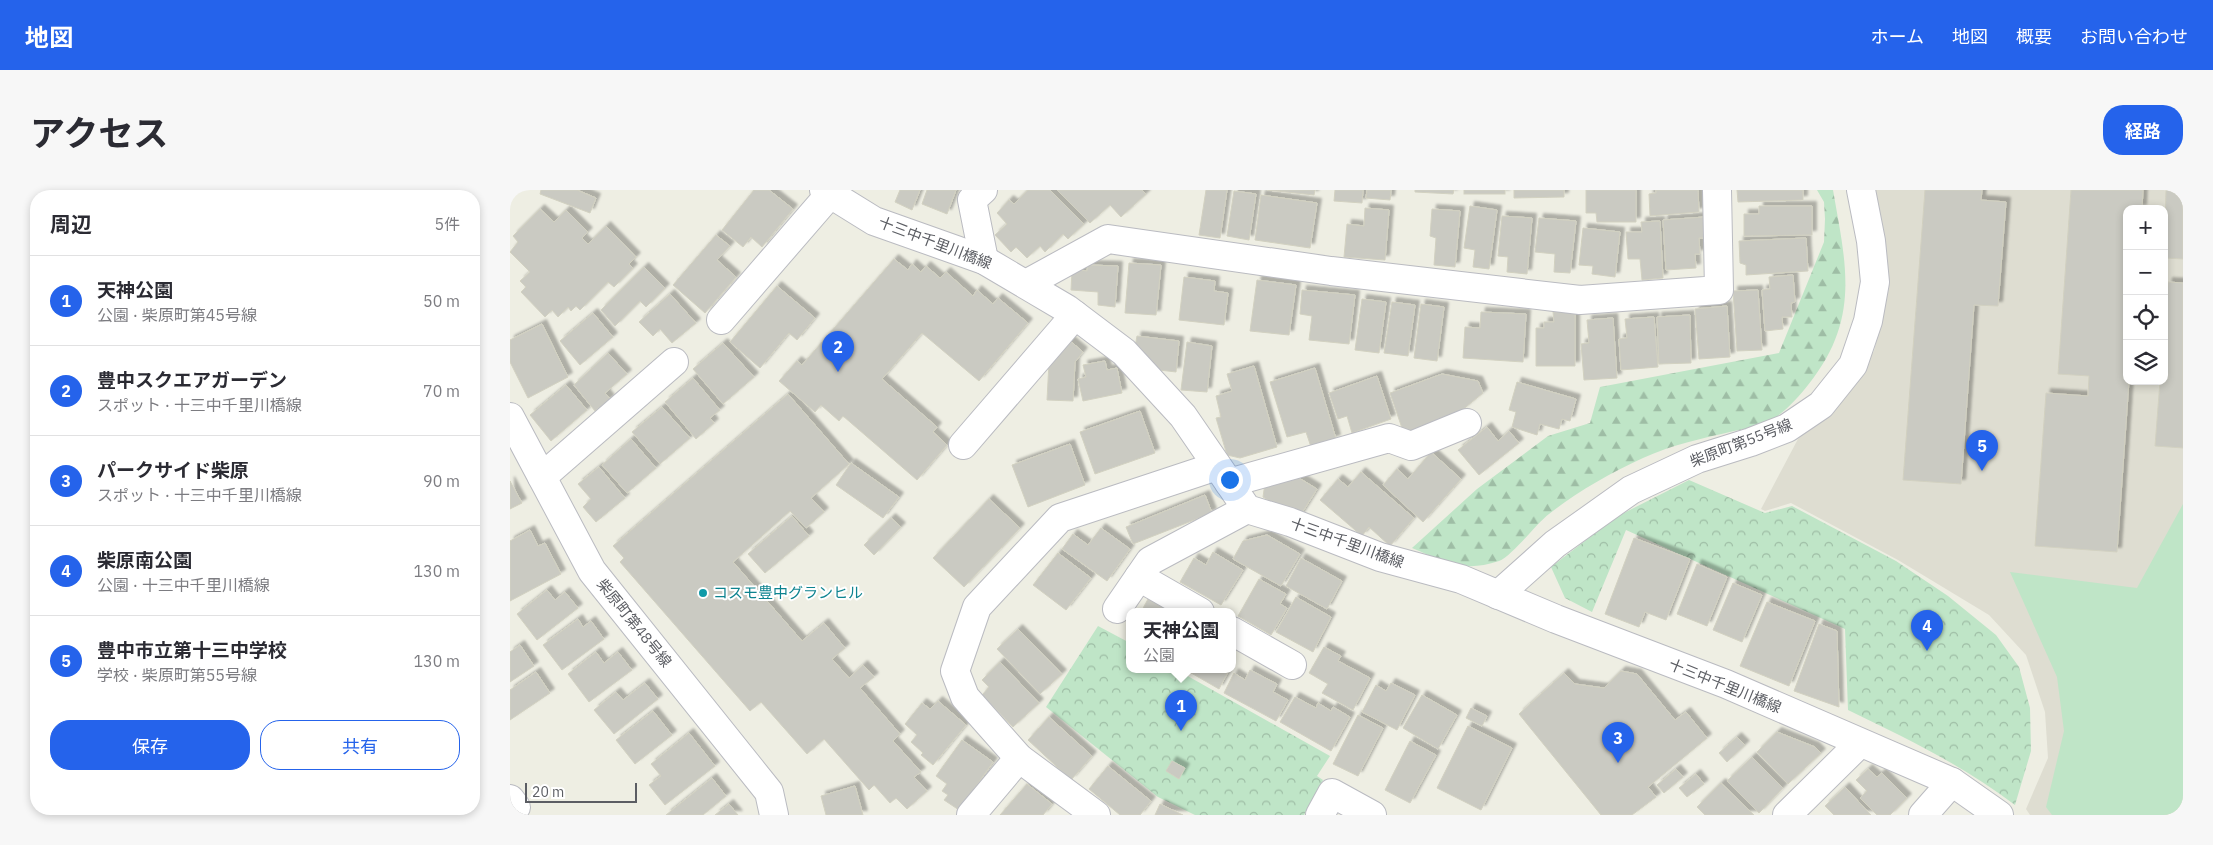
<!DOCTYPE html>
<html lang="ja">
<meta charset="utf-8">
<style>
body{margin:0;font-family:"IBM Plex Sans","Noto Sans JP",sans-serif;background:#f7f7f7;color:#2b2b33}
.controls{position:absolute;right:15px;top:15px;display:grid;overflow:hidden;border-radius:10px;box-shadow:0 2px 8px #0003}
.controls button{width:45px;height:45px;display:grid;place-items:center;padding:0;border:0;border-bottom:1px solid #e1e1e2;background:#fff;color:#2b2b33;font:25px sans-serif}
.scale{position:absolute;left:15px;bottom:12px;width:112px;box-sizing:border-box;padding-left:5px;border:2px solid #5b5d63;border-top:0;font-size:14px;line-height:18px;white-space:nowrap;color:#5b5d63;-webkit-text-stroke:4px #fff;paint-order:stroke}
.you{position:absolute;left:719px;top:289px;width:18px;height:18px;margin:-12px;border:4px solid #fff;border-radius:50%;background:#1a73e8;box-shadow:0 0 0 8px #1a73e833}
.badge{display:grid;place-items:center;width:32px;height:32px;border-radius:50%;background:#2563eb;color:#fff;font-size:16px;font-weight:700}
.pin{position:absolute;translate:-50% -41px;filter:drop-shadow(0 1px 2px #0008)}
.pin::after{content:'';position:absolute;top:26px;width:18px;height:15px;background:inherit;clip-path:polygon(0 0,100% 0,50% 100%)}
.popup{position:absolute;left:616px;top:418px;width:110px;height:65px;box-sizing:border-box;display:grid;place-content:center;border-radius:10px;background:#fff;filter:drop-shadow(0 1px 4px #0005);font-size:16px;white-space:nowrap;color:#7c7c81}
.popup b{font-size:19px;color:#2b2b33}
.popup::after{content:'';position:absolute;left:50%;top:100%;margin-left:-10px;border:10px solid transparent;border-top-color:#fff}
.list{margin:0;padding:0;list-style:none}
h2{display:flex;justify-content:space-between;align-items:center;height:65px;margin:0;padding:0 20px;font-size:21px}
h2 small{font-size:16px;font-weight:400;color:#7c7c81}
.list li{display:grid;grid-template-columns:32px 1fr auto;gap:15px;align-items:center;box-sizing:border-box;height:90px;padding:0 20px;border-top:1px solid #e1e1e2}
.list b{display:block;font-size:19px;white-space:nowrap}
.list p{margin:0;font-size:16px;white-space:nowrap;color:#7c7c81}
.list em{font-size:16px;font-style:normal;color:#7c7c81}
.actions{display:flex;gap:10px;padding:15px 20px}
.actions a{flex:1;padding:11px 0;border:1px solid #2563eb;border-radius:20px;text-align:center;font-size:18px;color:#2563eb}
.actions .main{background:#2563eb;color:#fff}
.icon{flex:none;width:28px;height:28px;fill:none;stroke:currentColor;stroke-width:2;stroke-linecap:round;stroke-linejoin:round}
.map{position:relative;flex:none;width:1673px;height:625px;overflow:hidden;border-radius:20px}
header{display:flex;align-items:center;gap:30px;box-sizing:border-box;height:70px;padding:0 25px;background:#2563eb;color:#fff}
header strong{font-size:24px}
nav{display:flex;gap:28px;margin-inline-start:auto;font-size:18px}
.intro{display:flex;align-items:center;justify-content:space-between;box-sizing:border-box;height:120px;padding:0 30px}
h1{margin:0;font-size:35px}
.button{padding:12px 22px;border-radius:20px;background:#2563eb;color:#fff;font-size:18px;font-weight:700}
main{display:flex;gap:30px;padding:0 30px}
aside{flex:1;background:#fff;border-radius:20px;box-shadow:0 2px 8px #0003}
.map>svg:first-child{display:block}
</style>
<header>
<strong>地図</strong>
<nav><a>ホーム</a><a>地図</a><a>概要</a><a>お問い合わせ</a></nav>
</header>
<div class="intro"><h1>アクセス</h1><a class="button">経路</a></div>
<main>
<aside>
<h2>周辺<small>5件</small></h2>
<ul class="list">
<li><span class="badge">1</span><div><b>天神公園</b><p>公園 · 柴原町第45号線</p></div><em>50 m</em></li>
<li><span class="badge">2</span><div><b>豊中スクエアガーデン</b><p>スポット · 十三中千里川橋線</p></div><em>70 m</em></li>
<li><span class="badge">3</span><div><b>パークサイド柴原</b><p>スポット · 十三中千里川橋線</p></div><em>90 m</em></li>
<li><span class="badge">4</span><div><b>柴原南公園</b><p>公園 · 十三中千里川橋線</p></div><em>130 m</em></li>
<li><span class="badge">5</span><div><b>豊中市立第十三中学校</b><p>学校 · 柴原町第55号線</p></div><em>130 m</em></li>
</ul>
<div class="actions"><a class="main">保存</a><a>共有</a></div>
</aside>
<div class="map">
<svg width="1673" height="625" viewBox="0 0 1673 625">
<defs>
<pattern id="forest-firs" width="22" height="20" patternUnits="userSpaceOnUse" patternTransform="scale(1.25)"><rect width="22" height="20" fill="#bfe5c7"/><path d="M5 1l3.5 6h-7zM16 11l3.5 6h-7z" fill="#9ebda5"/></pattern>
<pattern id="park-crowns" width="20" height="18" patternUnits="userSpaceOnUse" patternTransform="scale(1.25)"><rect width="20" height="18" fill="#bfe5c7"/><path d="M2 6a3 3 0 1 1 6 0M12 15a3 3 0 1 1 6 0" fill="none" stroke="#9ebda5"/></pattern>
<filter id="shadow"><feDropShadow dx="4.5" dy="-4.5" stdDeviation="1" flood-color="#0004"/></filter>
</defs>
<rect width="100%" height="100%" fill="#eeeee3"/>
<path fill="#deddd1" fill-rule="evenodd" d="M1364 0H1673V625H1520L1516 619 1538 568 1535 522 1516 465 1479 425 1388 370 1281 313 1255 321 1251 319 1288 249 1331 212 1364 161 1379 98ZM1617 19H1654V191H1617Z"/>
<path fill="url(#forest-firs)" d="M1307 0H1323C1336 75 1351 129 1298 195 1288 208 1272 225 1257 233 1248 238 1234 239 1224 241 1194 248 1161 255 1133 268 1100 283 1067 302 1039 324 1026 334 1002 366 989 371 953 383 935 372 902 358L967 299 1038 246 1080 233 1090 197 1269 163 1314 52 1315 29 1314 12Z"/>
<g fill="url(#park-crowns)">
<path d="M1179 290 1255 323 1282 316 1386 371 1438 406 1486 445 1509 477 1520 518 1521 561 1505 615C1454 576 1396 548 1338 520L1335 439 1116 340 1082 422 1055 408 1041 377 1106 327Z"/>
<path d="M588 436 620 453V480H667L820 566 807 586 813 590 794 625H685L648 607 536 517Z"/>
</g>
<path fill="#bfe5c7" d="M1673 314V625H1542L1536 617 1554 541 1547 487 1500 382 1627 398Z"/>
<g fill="#cacac2" stroke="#d2d1c1" filter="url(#shadow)">
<path d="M31 0H67L86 8 80 23 30 4Z"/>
<path d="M244 0H259L283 19 252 57 241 47 233 57 212 40Z"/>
<path d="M390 0H410L402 20 385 12Z"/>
<path d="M417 0H446L437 24 412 14Z"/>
<path d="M518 0H540L574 34 558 49 553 44 535 62 530 56 517 68 506 57 501 62 485 45 497 34 487 23 499 10 504 14Z"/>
<path d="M547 0H632L636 4 611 27 600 15 580 33Z"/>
<path d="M696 0H717L710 48 689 45Z"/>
<path d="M757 0H805L804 5Z"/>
<path d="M825 0H853L852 13 824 11Z"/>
<path d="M857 0H881L880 10 856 8Z"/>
<path d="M905 0H944L943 4 905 2Z"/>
<rect x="954" y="0" width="41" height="4"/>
<path d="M1004 0H1054V7L1004 8Z"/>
<path d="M1076 0H1126V32H1087L1086 23H1076Z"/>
<path d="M1146 0H1188L1189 22 1140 26 1139 4 1146 3Z"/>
<path d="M1227 0H1293V10L1228 12Z"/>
<path d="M1415 0H1472L1471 10 1496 12 1488 116 1464 115 1451 294 1393 290Z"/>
<path d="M1561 0H1633L1632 19H1617V191H1619L1607 362 1525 356 1536 203 1578 206 1579 186 1548 184Z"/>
<path d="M1656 0H1673V69L1654 68Z"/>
<path d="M724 1 746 4 739 50 717 46Z"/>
<path d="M751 5 807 13 800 58 745 50Z"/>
<path d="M960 16 987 20 979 79 963 77 965 60 954 58Z"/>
<path d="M1249 16H1302V45L1234 46V24H1249Z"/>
<path d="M855 18 879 20 875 70 834 67 837 34 854 36Z"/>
<path d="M30 19 44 32 56 20 78 42 72 48 78 54 96 36 126 67 119 74 123 78 104 97 98 92 70 120 66 116 61 121 58 117 48 127 42 120 35 127 11 102 16 97 10 91 20 82 0 62 8 52 3 46Z"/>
<path d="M922 19 950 21 945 77 924 75 926 48 920 46Z"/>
<path d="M992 26 1022 28 1017 84 997 82 998 67 988 66Z"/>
<path d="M1195 27 1196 48H1189L1190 64H1185L1186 78 1156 80 1153 30Z"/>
<path d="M1029 28 1066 31 1060 83 1044 82 1045 64 1025 62Z"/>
<path d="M1150 31 1153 88 1132 90 1130 69H1118L1116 42H1132L1131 32Z"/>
<path d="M1073 38 1110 42 1105 87 1082 84 1083 76 1069 75Z"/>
<path d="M206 45 220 56 207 70 226 87 195 123 163 95Z"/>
<path d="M1296 48 1298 81 1236 85V75L1230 73 1229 51Z"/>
<path d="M384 69 398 80 402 74 411 82 416 76 430 88 436 82 463 106 467 100 483 114 488 108 518 133 469 191 412 143 372 189 427 237 423 242 437 255 407 290 333 226 329 231 311 215 305 222 269 191 287 171 292 175Z"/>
<path d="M619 73 651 75 646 125 615 123Z"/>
<path d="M578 75 608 76 605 117 588 115V102L561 100 562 79 577 81Z"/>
<path d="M134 77 155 98 136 117 130 111 105 136 91 120Z"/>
<path d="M1283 85 1285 112 1281 113 1282 127H1272L1273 139 1255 141 1252 100 1260 99 1259 87Z"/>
<path d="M674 87 705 91 704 101 718 103 714 135 669 130Z"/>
<path d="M747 90 786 95 779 145 740 141Z"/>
<path d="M1658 92 1673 93V258L1645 256 1650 191H1654V140Z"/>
<path d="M267 96 305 128 287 150 279 143 250 178 220 152Z"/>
<path d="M792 100 845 105 839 154 799 150 802 126 790 124Z"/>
<path d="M1248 100 1252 160 1227 161 1223 101Z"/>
<path d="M160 104 186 133 162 153 150 139 143 146 129 132Z"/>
<path d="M852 109 876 112 869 163 845 160Z"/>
<path d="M882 112 905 115 898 166 874 163Z"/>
<path d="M911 114 934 117 927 171 904 168Z"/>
<path d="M1217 116 1220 167 1189 169 1185 119Z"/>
<path d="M971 122 1016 124 1013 172 953 168 955 137 970 138Z"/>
<path d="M1043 122H1065V176H1026V138H1034V132H1044Z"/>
<path d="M83 123 103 147 70 175 50 151Z"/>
<path d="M1180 125 1181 173 1149 174 1147 127Z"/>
<path d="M1144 127 1148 177 1111 180 1109 149 1117 148 1115 129Z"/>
<path d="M1103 128 1107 188 1074 190 1071 154 1079 153 1077 130Z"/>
<path d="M32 134 58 187 18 208 0 172V150Z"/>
<path d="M627 146 669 151 666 182 641 179 624 162Z"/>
<path d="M558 149 573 162 565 172 563 211 537 210 539 172Z"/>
<path d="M677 152 702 156 697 202 671 200Z"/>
<path d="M213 153 244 187 213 214 183 179Z"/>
<path d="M98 163 117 184 95 203 100 209 85 221 64 195Z"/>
<path d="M595 171 597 180 607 178 612 203 573 211 568 189 576 187 573 175Z"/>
<path d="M744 176 767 257 730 268 717 265 706 228 711 227 706 206 722 201 717 184Z"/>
<path d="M805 178 826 249 801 257 796 242 777 247 760 192Z"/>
<path d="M932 184 968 191 973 203 945 226 894 244 880 203Z"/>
<path d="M867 186 881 229 842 243 837 226 828 229 819 203Z"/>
<path d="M183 188 210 220 200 228 204 233 186 249 155 212Z"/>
<path d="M1007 192 1066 209 1060 231 1052 229 1049 239 1030 234 1027 245 1002 237 1006 222 999 220Z"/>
<path d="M56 195 77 220 41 251 20 225Z"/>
<path d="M278 204 339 274 301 308 314 322 296 338 280 321 223 372 292 451 314 433 335 458 322 469 339 488 353 475 364 487 350 498 390 544 383 551 411 582 404 587 417 601 397 619 386 608 380 613 364 595 359 600 314 549 297 564 251 512 240 521 110 372 114 368 103 356Z"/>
<path d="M152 217 180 248 150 274 122 242Z"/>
<path d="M630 221 645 263 585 284 570 242Z"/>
<path d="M977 237 988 251 999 241 1009 253 969 285 948 260Z"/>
<path d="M121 249 146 278 117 303 92 275Z"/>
<path d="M560 254 575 295 518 317 502 275Z"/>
<path d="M921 262 951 289 913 332 873 295 887 279 898 289Z"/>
<path d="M341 273 389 307 373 328 326 295Z"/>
<path d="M89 277 115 308 86 332 73 317 81 309 68 294Z"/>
<path d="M851 282 904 328 880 356 859 337 852 346 810 310 828 289 838 297Z"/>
<path d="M784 285 807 299 788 329 753 307 755 293Z"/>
<path d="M0 291 12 313 0 319Z"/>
<path d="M695 305 702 323 623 354 616 337Z"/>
<path d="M479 309 510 338 454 397 423 368Z"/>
<path d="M282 326 299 346 255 383 238 364Z"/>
<path d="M381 328 391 337 364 365 354 355Z"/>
<path d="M591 338 620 359 597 391 552 359 563 344 578 355Z"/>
<path d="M20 340 28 356 35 353 51 384 0 411V351Z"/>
<path d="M757 345 790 364 771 396 723 369 733 351Z"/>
<path d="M1124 348 1180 369 1156 430 1135 422 1129 437 1095 424Z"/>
<path d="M703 362 733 380 711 415 670 392 684 368 696 375Z"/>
<path d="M548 363 581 388 556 420 523 395Z"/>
<path d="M791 368 832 391 817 419 776 396Z"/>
<path d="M1187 374 1217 387 1197 436 1167 424Z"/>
<path d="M749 389 776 404 770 414 777 418 761 445 728 426Z"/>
<path d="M1223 393 1252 405 1232 452 1203 440Z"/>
<path d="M37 400 45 410 55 402 68 418 27 450 7 424Z"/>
<path d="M786 407 821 427 803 462 766 442Z"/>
<path d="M638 409 661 422H631Z"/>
<path d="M1257 412 1305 431 1279 496 1230 476Z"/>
<path d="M68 429 73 437 81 431 94 449 52 480 33 455Z"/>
<path d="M1309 434 1327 441 1329 517 1284 501Z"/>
<path d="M508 439 552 484 530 504 487 459Z"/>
<path d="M10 455 24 476 0 492V462Z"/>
<path d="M814 457 831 466 828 471 860 488 843 520 812 503 818 494 799 483Z"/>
<path d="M86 462 94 473 108 462 122 480 79 512 58 484Z"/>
<path d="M490 472 529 513 503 537 472 505 479 497 472 490Z"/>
<path d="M676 480H719L709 499Z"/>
<path d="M740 480 767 494 763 502 778 510 766 531 714 503 724 483 735 490Z"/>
<path d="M1111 481 1127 484 1165 530 1176 522 1197 548 1138 597 1146 607 1122 625H1091L1009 524 1054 483 1065 494 1094 498Z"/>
<path d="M26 482 40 503 0 530V500Z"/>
<path d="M135 493 148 509 104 544 84 520 106 502 113 510Z"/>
<path d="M881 493 905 505 887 540 852 522 866 495 876 501Z"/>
<path d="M912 505 947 525 928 559 893 538Z"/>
<path d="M785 507 806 518 808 513 821 521 823 517 840 527 821 561 770 532Z"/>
<path d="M428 511 456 535 423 575 411 565 413 563 401 552 407 545 395 534 412 513 420 519Z"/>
<path d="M961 518 977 526 972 536 956 528Z"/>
<path d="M143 521 162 545 125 574 106 550Z"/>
<path d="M848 525 873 538 848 586 823 574Z"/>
<path d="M539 527 582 566 561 590 518 550Z"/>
<path d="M958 536 1002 558 971 620 927 598Z"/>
<path d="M1267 542 1305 557 1311 563 1278 594 1247 562Z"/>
<path d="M179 543 205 576 155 615 139 595 151 586 141 574Z"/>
<path d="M1227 547 1235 555 1217 572 1209 563Z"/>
<path d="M452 550 483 572 449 620 434 610 438 605 432 601 437 594 426 586Z"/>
<path d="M900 551 926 565 900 613 875 600Z"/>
<path d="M1242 567 1273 598 1249 623 1217 591Z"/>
<path d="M662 571 675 578 669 589 656 581Z"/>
<path d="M598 576 641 611 630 625H610L579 599Z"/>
<path d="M1166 579 1173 587 1154 603 1147 595Z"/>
<path d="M1358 579 1367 587 1372 583 1397 608 1380 625H1367L1350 608 1357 601 1346 590Z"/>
<path d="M1186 584 1194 594 1177 607 1169 598Z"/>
<path d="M202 588 216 606 193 625H156Z"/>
<path d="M1211 593 1244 625H1195L1187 617Z"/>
<path d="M517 594 542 614 533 625H490Z"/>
<path d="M345 596 353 625H316L311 606Z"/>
<path d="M1335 597 1361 625H1324L1315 616Z"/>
<path d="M219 614 228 625H205Z"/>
<path d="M650 614 673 625H645Z"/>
</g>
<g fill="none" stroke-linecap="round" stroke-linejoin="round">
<g stroke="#babbc1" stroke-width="30">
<g id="minor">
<path d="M314 0 364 31 474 70 557 119 614 162 673 226 737 319 780 332 870 367 951 389 1046 429 1216 494 1442 592 1489 625"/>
<path d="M473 0 462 10 474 70"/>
<path d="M516 94 598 49 821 81 1070 110 1209 100 1207 0"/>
<path d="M211 130 320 4"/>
<path d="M0 227 82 381 259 602 264 625"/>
<path d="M453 255 565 125"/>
<path d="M32 287 164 172"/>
<path d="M719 293 879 248 901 256 957 233"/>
<path d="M629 387 690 422"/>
<path d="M988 405 1045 354 1121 300 1187 269 1241 252 1277 238 1311 215 1343 175 1358 131 1365 92 1361 51 1351 0"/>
<path d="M607 419 640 371 737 319"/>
<path d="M722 441 782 475"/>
<path d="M0 609 6 617 0 623"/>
<path d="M461 625 509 568"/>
<path d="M586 625 509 568 455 507 445 481 467 417 550 328 707 276"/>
<path d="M810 625 822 603 862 625"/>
<path d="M1277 625 1350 553"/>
<path d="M1413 625 1442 592"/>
</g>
</g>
<use href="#minor" stroke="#fff" stroke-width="28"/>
</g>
<circle fill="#0f9aa8" stroke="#fff" stroke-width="2" cx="193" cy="403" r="5"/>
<g text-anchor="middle" stroke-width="4" stroke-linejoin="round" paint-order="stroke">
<g font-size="15" fill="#5b5d63" stroke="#fff">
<text transform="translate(425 53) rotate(21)" y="5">十三中千里川橋線</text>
<text transform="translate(1231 253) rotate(-21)" y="5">柴原町第55号線</text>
<text transform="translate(837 353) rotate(20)" y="5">十三中千里川橋線</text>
<text transform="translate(124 433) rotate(51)" y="5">柴原町第48号線</text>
<text transform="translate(1215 496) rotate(22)" y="5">十三中千里川橋線</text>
</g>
<g font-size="15" fill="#0d838f" stroke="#fff" text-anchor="start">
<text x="203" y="408">コスモ豊中グランヒル</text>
</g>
</g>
</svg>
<div class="controls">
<button>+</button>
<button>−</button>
<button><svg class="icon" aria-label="locate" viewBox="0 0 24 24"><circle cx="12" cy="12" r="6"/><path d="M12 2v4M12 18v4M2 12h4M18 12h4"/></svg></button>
<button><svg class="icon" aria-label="layers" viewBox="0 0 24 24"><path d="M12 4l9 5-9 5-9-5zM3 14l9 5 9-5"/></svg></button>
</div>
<div class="scale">20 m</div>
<div class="you"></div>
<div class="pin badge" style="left:671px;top:541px">1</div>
<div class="popup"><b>天神公園</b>公園</div>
<div class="pin badge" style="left:328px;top:182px">2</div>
<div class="pin badge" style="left:1108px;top:573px">3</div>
<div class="pin badge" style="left:1417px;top:461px">4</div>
<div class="pin badge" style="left:1472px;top:281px">5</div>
</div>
</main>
